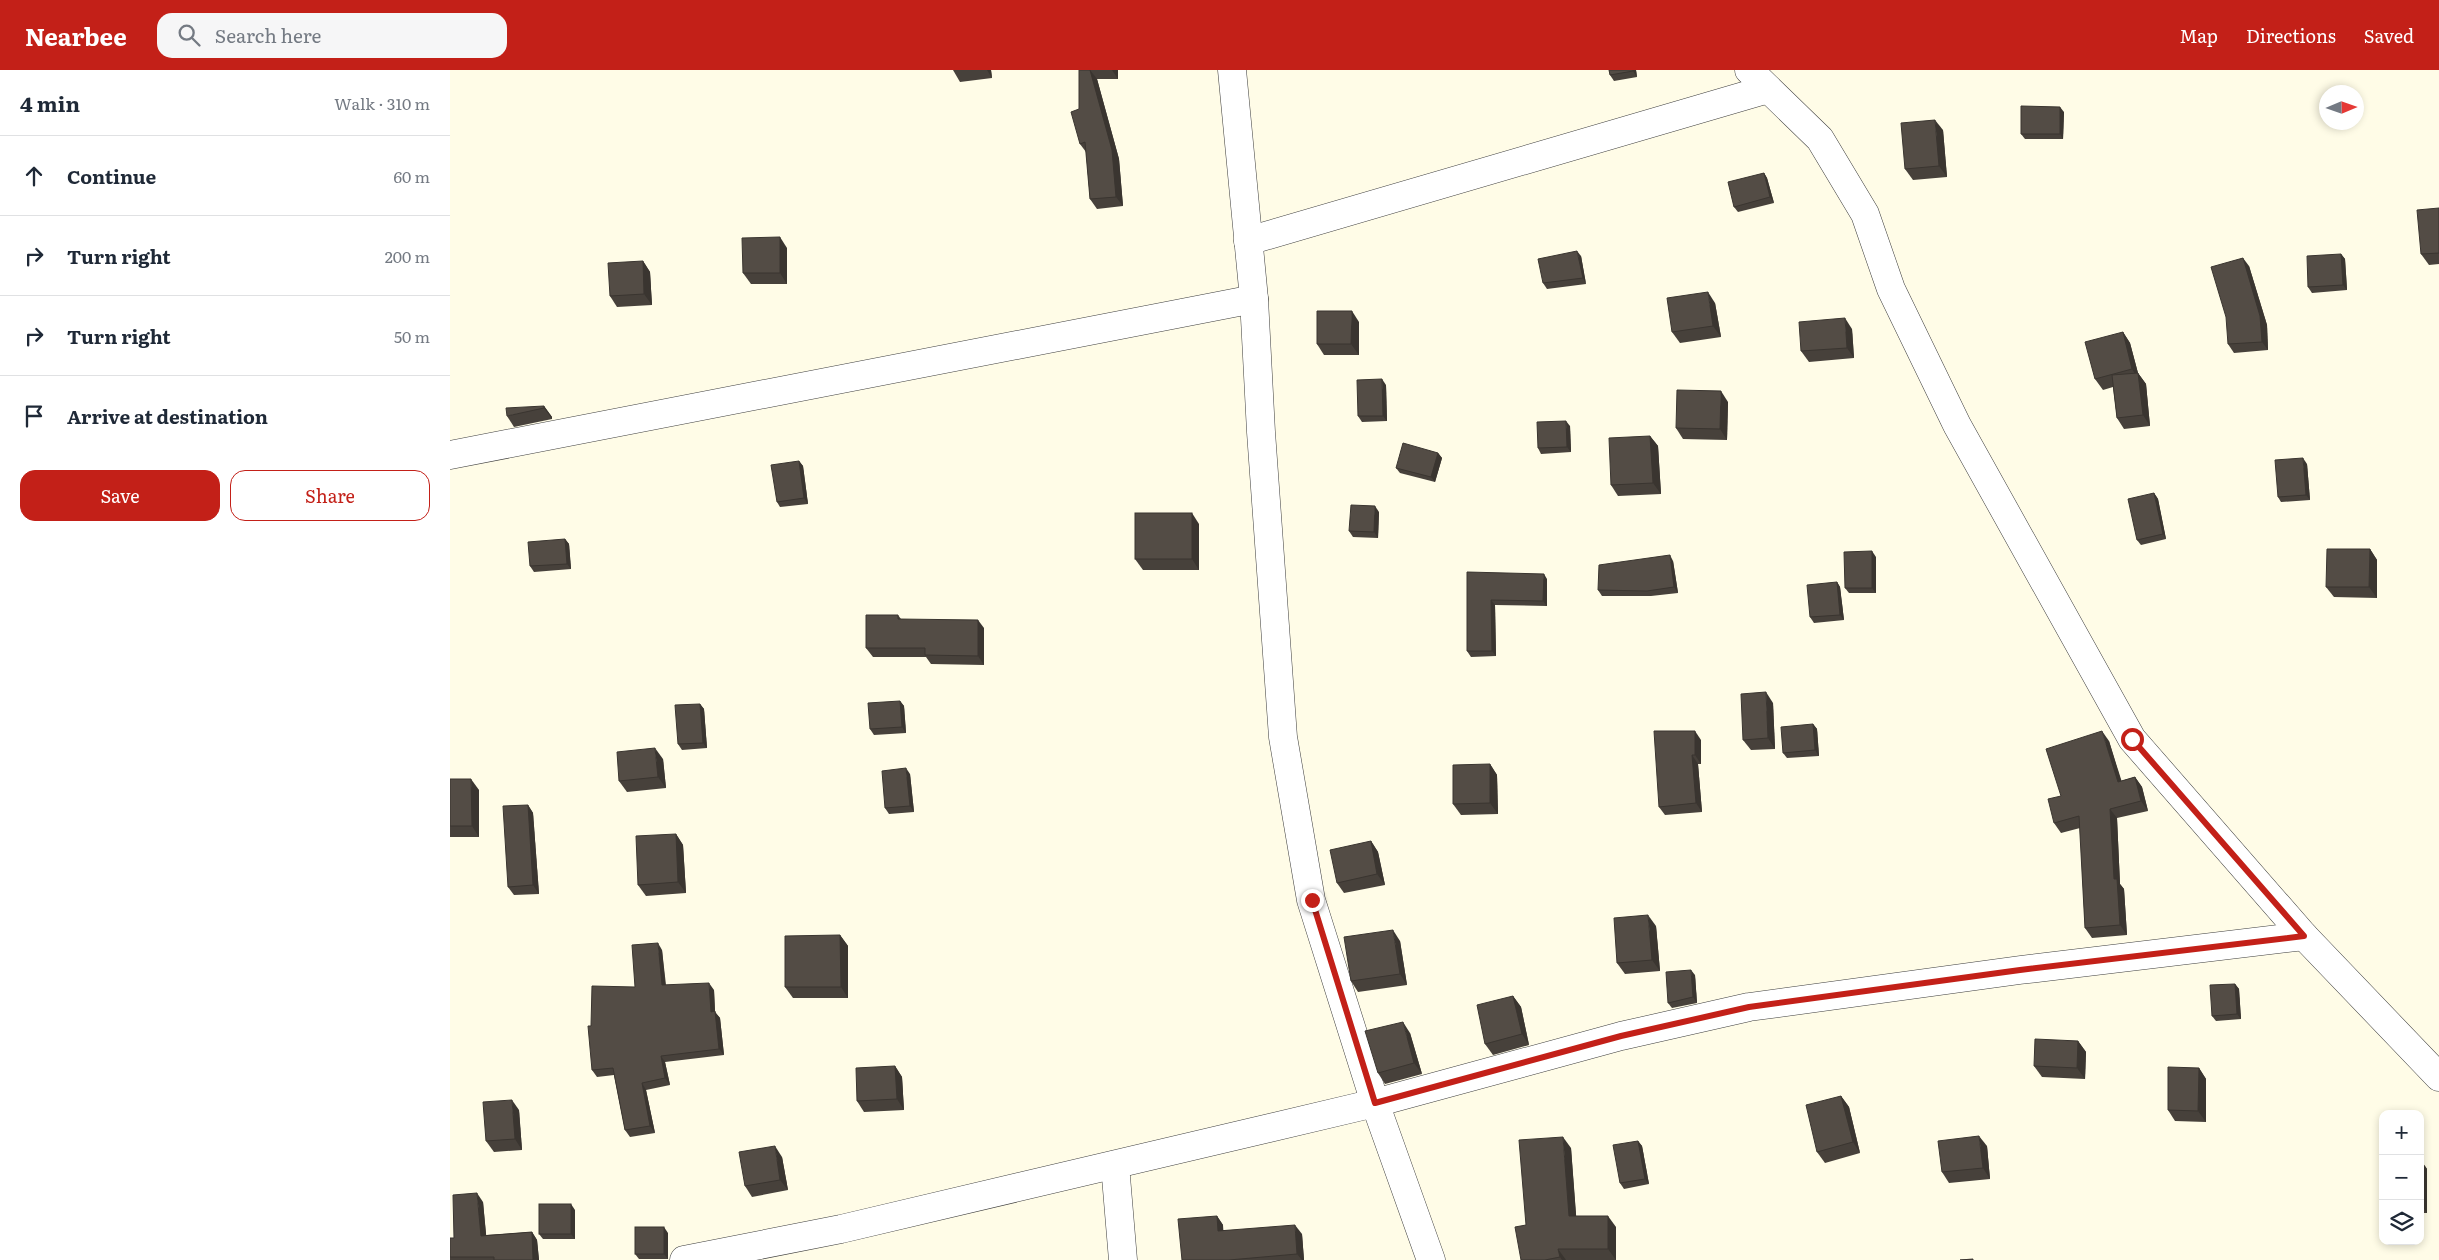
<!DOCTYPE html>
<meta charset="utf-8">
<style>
body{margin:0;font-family:Literata,serif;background:#f6f6f7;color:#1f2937}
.controls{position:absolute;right:15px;bottom:15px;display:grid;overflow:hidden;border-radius:10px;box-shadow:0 2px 8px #0003}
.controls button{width:45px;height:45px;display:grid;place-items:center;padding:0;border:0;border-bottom:1px solid #e0e1e3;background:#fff;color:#1f2937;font:25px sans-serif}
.compass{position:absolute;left:1869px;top:15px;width:45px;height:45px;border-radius:50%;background:#fff;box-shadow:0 2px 8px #0003;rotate:88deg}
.stop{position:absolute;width:15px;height:15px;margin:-11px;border:4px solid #c32018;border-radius:50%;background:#fff}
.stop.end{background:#c32018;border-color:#fff;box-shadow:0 1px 5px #0008}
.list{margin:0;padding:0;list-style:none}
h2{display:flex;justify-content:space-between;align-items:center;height:65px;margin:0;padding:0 20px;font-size:21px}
h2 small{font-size:16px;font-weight:400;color:#747a83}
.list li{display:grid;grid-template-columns:32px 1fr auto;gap:15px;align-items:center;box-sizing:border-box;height:80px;padding:0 20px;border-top:1px solid #e0e1e3}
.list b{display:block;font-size:19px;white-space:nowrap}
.list em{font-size:16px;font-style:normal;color:#747a83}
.actions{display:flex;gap:10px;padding:15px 20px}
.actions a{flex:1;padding:11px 0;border:1px solid #c32018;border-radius:15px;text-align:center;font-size:18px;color:#c32018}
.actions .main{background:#c32018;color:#fff}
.icon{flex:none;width:28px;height:28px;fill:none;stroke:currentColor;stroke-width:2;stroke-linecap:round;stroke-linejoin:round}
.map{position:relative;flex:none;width:1989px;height:1190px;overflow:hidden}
header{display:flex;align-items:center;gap:30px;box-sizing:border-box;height:70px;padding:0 25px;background:#c32018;color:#fff}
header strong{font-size:24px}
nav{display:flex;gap:28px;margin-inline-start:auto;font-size:18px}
.search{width:350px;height:45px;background:#f6f6f7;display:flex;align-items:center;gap:12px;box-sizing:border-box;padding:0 18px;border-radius:15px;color:#747a83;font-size:19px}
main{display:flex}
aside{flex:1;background:#fff}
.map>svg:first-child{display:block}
</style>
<header>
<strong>Nearbee</strong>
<div class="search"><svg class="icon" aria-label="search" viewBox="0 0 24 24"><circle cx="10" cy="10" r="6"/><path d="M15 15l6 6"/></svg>Search here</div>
<nav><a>Map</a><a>Directions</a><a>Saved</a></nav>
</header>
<main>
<aside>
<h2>4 min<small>Walk · 310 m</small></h2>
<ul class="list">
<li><svg class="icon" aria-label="ahead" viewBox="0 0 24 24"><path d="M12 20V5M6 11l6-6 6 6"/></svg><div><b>Continue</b></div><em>60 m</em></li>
<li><svg class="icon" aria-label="right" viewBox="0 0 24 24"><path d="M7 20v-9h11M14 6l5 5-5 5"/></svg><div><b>Turn right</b></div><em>200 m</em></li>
<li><svg class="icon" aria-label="right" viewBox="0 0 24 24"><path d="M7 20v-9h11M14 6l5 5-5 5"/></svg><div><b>Turn right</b></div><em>50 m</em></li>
<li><svg class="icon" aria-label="arrive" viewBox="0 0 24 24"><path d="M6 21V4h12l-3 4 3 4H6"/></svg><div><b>Arrive at destination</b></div></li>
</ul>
<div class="actions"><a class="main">Save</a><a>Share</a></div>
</aside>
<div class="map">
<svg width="1989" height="1190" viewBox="0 0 1989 1190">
<rect width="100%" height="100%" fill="#fffce7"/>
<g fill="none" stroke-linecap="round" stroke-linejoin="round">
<g stroke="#3d3d3d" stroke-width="29">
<g id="street">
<path d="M782 0 804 229 811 362 833 667 861 830 925 1033 981 1190"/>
<path d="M1299 0 1370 69 1415 144 1441 219 1507 355 1682 669 1854 866 1989 1007"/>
<path d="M798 171 1318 19"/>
<path d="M0 385 804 229"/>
<path d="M665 1095 673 1190"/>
<path d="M234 1190 391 1159 925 1033 1171 966 1299 937 1570 900 1854 866"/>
</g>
</g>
<use href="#street" stroke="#fff" stroke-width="28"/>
</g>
<g fill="#47413b">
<path d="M503 0H541L542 8 510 12Z"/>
<path d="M629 0H668V9H647L669 89 673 136 647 139 640 129 636 82 630 74Z"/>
<path d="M1159 0H1186L1187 7 1164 11 1160 5Z"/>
<path d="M1614 42 1613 69H1575L1571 64Z"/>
<path d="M1493 60 1497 107 1463 110 1455 99Z"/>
<path d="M1314 103 1317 108 1324 133 1288 142 1284 137Z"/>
<path d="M1989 138V194L1979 195 1971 184Z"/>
<path d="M337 178V214H301L293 203Z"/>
<path d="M1891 184 1895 189 1897 220 1862 223 1858 217Z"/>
<path d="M1131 186 1136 214 1097 219 1093 213Z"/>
<path d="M193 191 200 202 202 235 167 237 160 226Z"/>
<path d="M1799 196 1817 255 1818 280 1784 283 1778 274Z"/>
<path d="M1265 233 1271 267 1230 273 1222 262Z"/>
<path d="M909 252V285H874L867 274Z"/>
<path d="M1402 259 1404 288 1359 292 1351 281Z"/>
<path d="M1673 262 1680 273 1688 303 1696 314 1700 356 1674 359 1667 348 1663 317 1653 320 1645 309Z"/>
<path d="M936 315 937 351 912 352 908 346Z"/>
<path d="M1278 332 1277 370 1233 369 1226 358Z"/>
<path d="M94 336 102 347V349L64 357 57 346Z"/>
<path d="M1120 356 1121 382 1091 384 1088 378Z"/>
<path d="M1200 366 1208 376 1211 424 1168 426 1161 415Z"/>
<path d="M988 383 992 388 985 412 950 403 946 398Z"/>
<path d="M349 391 353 396 358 434 330 437 327 432Z"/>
<path d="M1857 394 1860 430 1831 432 1828 427Z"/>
<path d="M1704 423 1708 429 1716 469 1691 475 1687 470Z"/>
<path d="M929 442 928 468 903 467 899 461Z"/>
<path d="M749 454V500H693L685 489Z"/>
<path d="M115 469 119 474 121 499 84 502 80 496Z"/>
<path d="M1920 479 1927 490V528L1884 527 1876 517Z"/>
<path d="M1426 487V523H1399L1395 518Z"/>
<path d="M1223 491 1228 523 1201 526H1152L1148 520Z"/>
<path d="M1017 502 1097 509V536L1045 535 1046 586 1021 587 1017 581Z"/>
<path d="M1387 512 1390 517 1394 550 1364 553 1360 547Z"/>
<path d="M448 545 451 549 534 558V595L481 594 476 587H423L416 578Z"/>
<path d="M450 631 454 636 456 663 424 665 420 659Z"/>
<path d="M1323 633 1325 679 1301 680 1293 670Z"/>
<path d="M250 634 254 639 257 678 232 680 228 674Z"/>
<path d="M1363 654 1367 659 1369 686 1337 688 1333 683Z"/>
<path d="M1251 670V694H1248L1252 742 1215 745 1209 737Z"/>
<path d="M1659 671 1671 711 1685 707 1692 717 1698 741 1667 748 1670 814 1674 819 1677 865 1642 868 1635 858 1630 758 1611 763 1604 753 1611 726Z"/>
<path d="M213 689 216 718 177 722 169 711Z"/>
<path d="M1040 694 1047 705 1048 744 1011 745 1003 734Z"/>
<path d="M460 704 464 742 439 744 435 738Z"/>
<path d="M0 709 29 720V767H0Z"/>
<path d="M78 735 83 743 89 824 64 825 58 817Z"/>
<path d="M226 764 233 775 236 823 196 826 188 815Z"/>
<path d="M921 771 928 782 935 815 894 823 887 813Z"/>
<path d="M1206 856 1210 901 1175 904 1167 893Z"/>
<path d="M390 865 398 876V928H343L335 917Z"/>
<path d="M950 871 957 915 908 922 901 911Z"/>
<path d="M212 880 216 915 264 920 265 942 270 948 274 985 215 992 220 1015 196 1020 205 1063 180 1067 175 1060 164 1005 147 1007 142 1000 185 917Z"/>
<path d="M1245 905 1247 933 1222 938 1218 933Z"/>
<path d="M1785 914 1789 919 1791 949 1766 951 1762 946Z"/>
<path d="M1063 926 1071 937 1079 975 1043 985 1035 974Z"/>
<path d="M960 963 972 1004 935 1014 928 1003Z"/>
<path d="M1628 971 1636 982 1635 1009 1592 1007 1584 996Z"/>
<path d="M445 996 452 1007 454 1040 414 1042 407 1031Z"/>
<path d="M1749 998 1756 1009V1052L1725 1051 1718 1040Z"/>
<path d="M1391 1026 1399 1037 1410 1083 1375 1093 1367 1082Z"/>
<path d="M69 1040 72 1080 44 1082 36 1071Z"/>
<path d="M1188 1071 1192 1076 1199 1114 1174 1119 1170 1113Z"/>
<path d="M1537 1076 1540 1109 1499 1113 1492 1102Z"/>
<path d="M1121 1078 1126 1146 1166 1157V1190H1071L1076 1155Z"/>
<path d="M332 1087 338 1120 302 1127 295 1116Z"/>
<path d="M1970 1089 1977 1099V1143H1970Z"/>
<path d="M33 1132 36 1165 82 1162 87 1170 89 1190H0V1168H4Z"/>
<path d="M125 1140V1169H93L89 1164Z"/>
<path d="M767 1146 773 1155V1160L852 1164 854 1190H732Z"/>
<path d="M218 1163V1189H189L185 1184Z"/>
</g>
<g fill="#3a3530">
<path d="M537 0H541L542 8Z"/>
<path d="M640 0 647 9 669 89 673 136 666 127Z"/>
<path d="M662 0H668V9Z"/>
<path d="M1183 0H1186L1187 7 1183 1Z"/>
<path d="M1610 37 1614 42 1613 69 1610 64Z"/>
<path d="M1485 50 1493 60 1497 107 1489 96Z"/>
<path d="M1314 103 1317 108 1324 133 1320 127Z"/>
<path d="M330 167 337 178V214L330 203Z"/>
<path d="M1127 181 1131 186 1136 214 1133 208Z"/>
<path d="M1891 184 1895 189 1897 220 1893 215Z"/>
<path d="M1793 188 1799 196 1817 255 1818 280 1812 272Z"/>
<path d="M193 191 200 202 202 235 194 224Z"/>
<path d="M1258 222 1265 233 1271 267 1263 256Z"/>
<path d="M902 241 909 252V285L901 274Z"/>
<path d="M1395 248 1402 259 1404 288 1397 278Z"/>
<path d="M1673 262 1680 273 1689 307 1688 303 1696 314 1700 356 1693 345 1689 310 1682 299Z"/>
<path d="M932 309 936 315 937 351 933 346Z"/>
<path d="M1271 321 1278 332 1277 370 1270 359Z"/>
<path d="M94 336 102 347V349L94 338Z"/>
<path d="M1116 351 1120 356 1121 382 1117 377Z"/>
<path d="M1200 366 1208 376 1211 424 1203 413Z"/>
<path d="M988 383 992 388 985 412 981 407Z"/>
<path d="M1853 388 1857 394 1860 430 1856 425Z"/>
<path d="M349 391 353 396 358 434 354 428Z"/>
<path d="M1704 423 1708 429 1716 469 1713 464Z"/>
<path d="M925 436 929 442 928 468 924 462Z"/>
<path d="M742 443 749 454V500L742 489Z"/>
<path d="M115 469 119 474 121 499 117 494Z"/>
<path d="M1920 479 1927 490V528L1919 517Z"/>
<path d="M1422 481 1426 487V523L1422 518Z"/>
<path d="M1220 485 1223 491 1228 523 1224 517Z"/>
<path d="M1094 504 1097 509V536L1093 531Z"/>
<path d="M1387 512 1390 517 1394 550 1390 545Z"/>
<path d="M1041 530 1045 535 1046 586 1042 581Z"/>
<path d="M528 550 534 558V595L528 586Z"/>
<path d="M1316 622 1323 633 1325 679 1318 668Z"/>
<path d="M450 631 454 636 456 663 452 657Z"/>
<path d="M250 634 254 639 257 678 253 673Z"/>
<path d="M1363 654 1367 659 1369 686 1365 680Z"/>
<path d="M1245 661 1251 670V694L1245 685Z"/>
<path d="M1652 661 1659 671 1675 722 1668 712Z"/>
<path d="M205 678 213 689 216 718 208 707Z"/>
<path d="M1242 685 1248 694 1252 742 1246 733Z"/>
<path d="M1040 694 1047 705 1048 744 1040 733Z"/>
<path d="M456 698 460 704 464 742 460 736Z"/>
<path d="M1685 707 1692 717 1698 741 1691 731Z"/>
<path d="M21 709 29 720V767L22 756Z"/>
<path d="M78 735 83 743 89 824 83 815Z"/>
<path d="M1660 739 1667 748 1670 814 1674 819 1677 865 1670 855 1664 809Z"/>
<path d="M226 764 233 775 236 823 228 812Z"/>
<path d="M921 771 928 782 935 815 927 804Z"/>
<path d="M1198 845 1206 856 1210 901 1202 890Z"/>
<path d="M943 860 950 871 957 915 950 904Z"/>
<path d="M390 865 398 876V928L391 917Z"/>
<path d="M208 873 212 880 216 922 212 915Z"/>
<path d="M1241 900 1245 905 1247 933 1243 927Z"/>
<path d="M259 913 264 920 265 942 270 948 274 985 269 979 261 942Z"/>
<path d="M1785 914 1789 919 1791 949 1787 944Z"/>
<path d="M1063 926 1071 937 1079 975 1072 964Z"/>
<path d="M953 952 960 963 972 1004 964 993Z"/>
<path d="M1628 971 1636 982 1635 1009 1627 998Z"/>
<path d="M211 986 215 992 220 1015 215 1008Z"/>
<path d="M445 996 452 1007 454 1040 447 1029Z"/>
<path d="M1749 998 1756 1009V1052L1748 1041Z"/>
<path d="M192 1013 196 1020 205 1063 200 1056Z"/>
<path d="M1391 1026 1399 1037 1410 1083 1403 1072Z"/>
<path d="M62 1030 69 1040 72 1080 65 1069Z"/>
<path d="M1529 1066 1537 1076 1540 1109 1533 1098Z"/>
<path d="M1113 1067 1121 1078 1127 1157 1119 1146Z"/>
<path d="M1188 1071 1192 1076 1199 1114 1195 1109Z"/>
<path d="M325 1076 332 1087 338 1120 330 1110Z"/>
<path d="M1970 1089 1977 1099V1143L1970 1133Z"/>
<path d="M27 1123 33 1132 37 1174 31 1166Z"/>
<path d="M121 1134 125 1140V1169L121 1164Z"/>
<path d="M767 1146 773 1155 774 1170 768 1161Z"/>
<path d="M1158 1146 1166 1157V1190L1158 1179Z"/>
<path d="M845 1155 852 1164 854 1190H852L847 1184Z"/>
<path d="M214 1157 218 1163V1189L214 1184Z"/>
<path d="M82 1162 87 1170 89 1190H83Z"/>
<path d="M1108 1179 1116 1190H1112L1110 1187Z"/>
</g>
<g fill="#534c45" stroke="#3a3530">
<path d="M629 0H640L662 80 666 127 640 129 635 72 630 74 621 42 629 39Z"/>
<path d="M1159 0H1183V1L1160 5Z"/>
<path d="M1571 36 1610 37V64H1571Z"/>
<path d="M1485 50 1489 96 1455 99 1451 53Z"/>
<path d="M1314 103 1320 127 1284 137 1278 112Z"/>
<path d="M1989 138V183L1971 184 1967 140Z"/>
<path d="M330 167V203H293L292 168Z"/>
<path d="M1127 181 1133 208 1093 213 1088 189Z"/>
<path d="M1891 184 1893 215 1858 217 1857 186Z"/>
<path d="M1793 188 1810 246 1812 272 1778 274 1776 247 1761 197Z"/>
<path d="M193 191 194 224 160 226 158 193Z"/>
<path d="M1258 222 1263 256 1222 262 1217 228Z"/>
<path d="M867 241H902L901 274H867Z"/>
<path d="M1395 248 1397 278 1351 281 1349 252Z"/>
<path d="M1673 262 1682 299 1645 309 1635 272Z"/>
<path d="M1688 303 1693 345 1667 348 1662 305Z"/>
<path d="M932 309 933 346H908L907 310Z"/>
<path d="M1227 320 1271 321 1270 359 1226 358Z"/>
<path d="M94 336V338L57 346 56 338Z"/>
<path d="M1116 351 1117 377 1088 378 1087 352Z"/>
<path d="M1200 366 1203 413 1161 415 1159 368Z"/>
<path d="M953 373 988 383 981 407 946 398Z"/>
<path d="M1853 388 1856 425 1828 427 1825 390Z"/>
<path d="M349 391 354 428 327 432 321 395Z"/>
<path d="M1704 423 1713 464 1687 470 1678 429Z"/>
<path d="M901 435 925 436 924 462 899 461Z"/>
<rect x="685" y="443" width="57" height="46"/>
<path d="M115 469 117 494 80 496 78 472Z"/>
<path d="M1877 479H1920L1919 517H1876Z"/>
<path d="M1422 481V518H1395L1394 482Z"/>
<path d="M1220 485 1224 517 1197 521 1148 520 1149 495Z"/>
<path d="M1017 502 1094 504 1093 531 1041 530 1042 581H1017Z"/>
<path d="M1387 512 1390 545 1360 547 1357 515Z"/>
<path d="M416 545H448V549L528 550V586L475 585V578H416Z"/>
<path d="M1316 622 1318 668 1293 670 1291 624Z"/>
<path d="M450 631 452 657 420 659 418 633Z"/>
<path d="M250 634 253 673 228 674 225 635Z"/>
<path d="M1363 654 1365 680 1333 683 1331 657Z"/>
<path d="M1204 661H1245V685H1242L1246 733 1209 737Z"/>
<path d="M1652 661 1668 712 1685 707 1691 731 1660 739 1664 809H1667L1670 855 1635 858 1629 746 1604 753 1598 729 1611 726 1596 679Z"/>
<path d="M205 678 208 707 169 711 167 682Z"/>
<path d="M1040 694V733L1003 734V695Z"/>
<path d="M456 698 460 736 435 738 432 701Z"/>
<path d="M0 709H21L22 756H0Z"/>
<path d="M78 735 83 815 58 817 53 736Z"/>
<path d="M226 764 228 812 188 815 186 766Z"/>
<path d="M921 771 927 804 887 813 880 780Z"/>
<path d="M1198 845 1202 890 1167 893 1164 848Z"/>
<path d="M943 860 950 904 901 911 894 867Z"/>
<path d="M390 865 391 917H335V866Z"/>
<path d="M208 873 212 915 259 913 261 942 265 941 269 979 211 986 215 1008 192 1013 200 1056 175 1060 163 998 142 1000 138 956H141L142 916 185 917 182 875Z"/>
<path d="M1241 900 1243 927 1218 933 1216 902Z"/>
<path d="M1785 914 1787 944 1762 946 1760 915Z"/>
<path d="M1063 926 1072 964 1035 974 1027 935Z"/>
<path d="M953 952 964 993 928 1003 915 961Z"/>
<path d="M1585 969 1628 971 1627 998 1584 996Z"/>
<path d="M445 996 447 1029 407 1031 406 998Z"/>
<path d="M1718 997 1749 998 1748 1041 1718 1040Z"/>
<path d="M1391 1026 1403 1072 1367 1082 1356 1035Z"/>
<path d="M62 1030 65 1069 36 1071 33 1032Z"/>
<path d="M1529 1066 1533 1098 1492 1102 1488 1071Z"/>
<path d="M1113 1067 1119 1146H1158V1179H1108L1110 1187 1095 1190H1071L1065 1157 1076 1155 1069 1070Z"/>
<path d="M1188 1071 1195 1109 1170 1113 1163 1075Z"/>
<path d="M325 1076 330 1110 295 1116 289 1082Z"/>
<path d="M27 1123 31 1166 82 1162 83 1190H44V1187H0V1168H4L3 1125Z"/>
<rect x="89" y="1134" width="32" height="30"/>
<path d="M767 1146 768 1161 845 1155 847 1184 779 1190H732L728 1149Z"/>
<rect x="185" y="1157" width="29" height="27"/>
<path d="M1523 1189V1190H1510Z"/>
</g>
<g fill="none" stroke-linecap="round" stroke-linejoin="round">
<path stroke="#c32018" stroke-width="6" d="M862 830 925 1033 1171 966 1299 937 1570 900 1854 866 1682 669"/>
</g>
</svg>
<div class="controls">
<button>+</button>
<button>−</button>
<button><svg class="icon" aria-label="layers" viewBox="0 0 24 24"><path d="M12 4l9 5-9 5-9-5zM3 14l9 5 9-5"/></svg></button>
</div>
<svg class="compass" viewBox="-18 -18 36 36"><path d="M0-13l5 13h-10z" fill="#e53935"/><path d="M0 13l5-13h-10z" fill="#747a83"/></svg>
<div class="stop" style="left:1682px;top:669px"></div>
<div class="stop end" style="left:862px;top:830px"></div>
</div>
</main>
